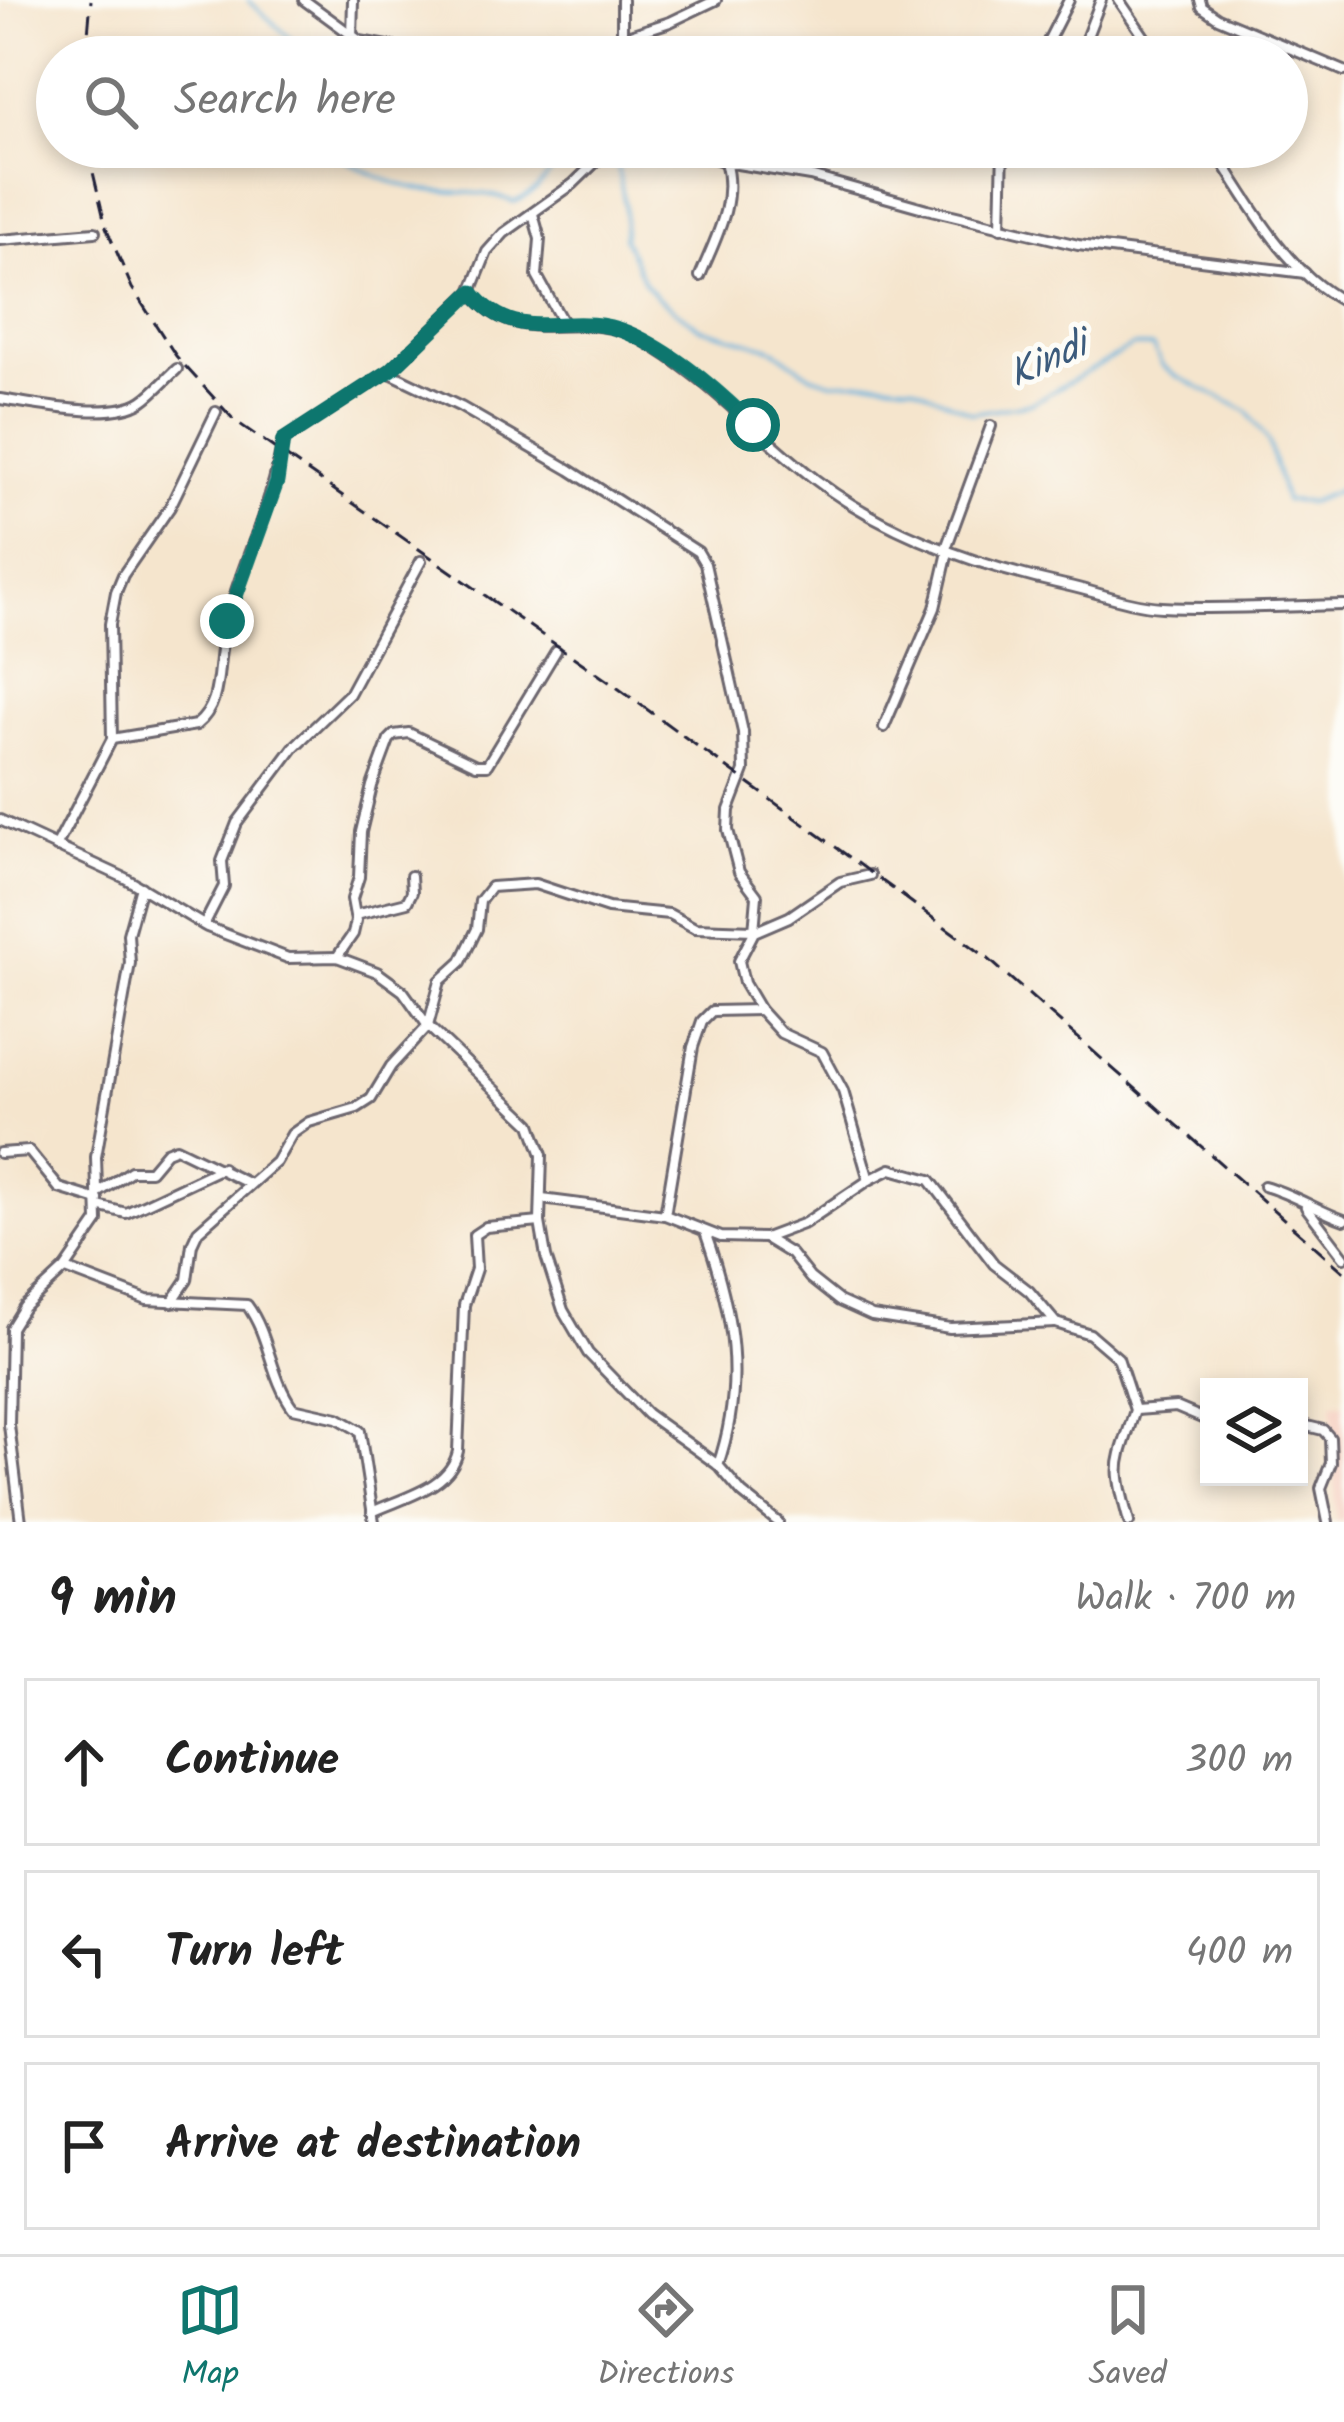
<!DOCTYPE html>
<meta charset="utf-8">
<style>
body{margin:0;font-family:Kalam,sans-serif;background:#f2f2f2;color:#222}
.controls{position:absolute;right:36px;bottom:36px;display:grid;overflow:hidden;border-radius:0px;box-shadow:0 6px 18px #0003}
.controls button{width:108px;height:108px;display:grid;place-items:center;padding:0;border:0;border-bottom:3px solid #e0e0e0;background:#fff;color:#222;font:60px sans-serif}
.stop{position:absolute;width:36px;height:36px;margin:-27px;border:9px solid #0f766e;border-radius:50%;background:#fff}
.stop.end{background:#0f766e;border-color:#fff;box-shadow:0 3px 12px #0008}
.list{margin:0;padding:0;list-style:none}
h2{display:flex;justify-content:space-between;align-items:center;height:156px;margin:0;padding:0 48px;font-size:51px}
h2 small{font-size:39px;font-weight:400;color:#767676}
.list li{display:grid;grid-template-columns:78px 1fr auto;gap:36px;align-items:center;box-sizing:border-box;height:168px;margin:0 24px 24px;padding:0 24px;border:3px solid #e0e0e0;border-radius:0px}
.list b{display:block;font-size:45px;white-space:nowrap}
.list em{font-size:39px;font-style:normal;color:#767676}
.icon{flex:none;width:66px;height:66px;fill:none;stroke:currentColor;stroke-width:2;stroke-linecap:round;stroke-linejoin:round}
.map{position:relative;flex:none;width:1344px;height:1522px;overflow:hidden}
.search{position:absolute;background:#fff;box-shadow:0 6px 18px #0003;left:36px;right:36px;top:36px;height:132px;display:flex;align-items:center;gap:30px;box-sizing:border-box;padding:0 42px;border-radius:66px;color:#767676;font-size:45px}
.sheet{height:732px;background:#fff}
nav{display:flex;justify-content:space-around;align-items:center;box-sizing:border-box;height:168px;border-top:3px solid #e0e0e0;background:#fff;font-size:33px;color:#767676}
nav a{display:grid;justify-items:center;gap:6px}
nav .on{color:#0f766e}
.map>svg:first-child{display:block}
</style>
<div class="map">
<svg width="1344" height="1522" viewBox="0 0 1344 1522">
<rect width="100%" height="100%" fill="#fdfcf7"/>
<filter id="ink" filterUnits="userSpaceOnUse"><feTurbulence type="fractalNoise" baseFrequency=".00833" numOctaves="2"/><feDisplacementMap in="SourceGraphic" scale="24" xChannelSelector="R" yChannelSelector="G"/><feConvolveMatrix kernelMatrix="1 2 1 2 8 2 1 2 1" color-interpolation-filters="sRGB"/></filter>
<filter id="wash" filterUnits="userSpaceOnUse"><feTurbulence type="fractalNoise" baseFrequency=".004" numOctaves="4" result="noise"/><feDisplacementMap in="SourceGraphic" scale="48" xChannelSelector="R" yChannelSelector="G"/><feGaussianBlur stdDeviation="2.7" result="paint"/><feColorMatrix in="noise" values="0 0 0 0 0 0 0 0 0 0 0 0 0 0 0 0 0 1.4 0 .05"/><feComposite in="paint" operator="in"/></filter>
<g filter="url(#wash)">
<rect width="100%" height="100%" fill="#f5e5cd"/>
<path fill="#f6d2c4" d="M1332 1403H1344V1520L1336 1521Z"/>
<g fill="none" stroke-linecap="round" stroke-linejoin="round">
<g stroke="#64b1dd" stroke-width="3">
<path d="M248 0 298 45 300 57"/>
<path d="M323 147C350 163 378 180 410 187 446 196 477 187 514 202 540 193 552 172 563 147"/>
<path d="M611 148 616 159 625 206 624 238 644 282 657 297 700 328 772 348 810 375 832 382 876 381 913 385 972 413 1032 403 1133 346 1153 347 1162 365 1176 376 1247 411 1268 441 1285 501 1310 502 1344 488"/>
</g>
</g>
</g>
<g filter="url(#ink)">
<g fill="none" stroke-linecap="round" stroke-linejoin="round">
<g stroke="#6c666e" stroke-width="14">
<g id="street">
<path d="M304 0 360 41 444 56 624 37 670 22 716 0"/>
<path d="M622 0V57"/>
<path d="M1119 0 1158 57"/>
<path d="M1200 0 1202 7 1218 18 1344 71"/>
<path d="M352 37 353 0"/>
<path d="M1040 57 1069 0"/>
<path d="M1079 57 1101 0"/>
<path d="M684 147 725 162 810 176 927 209 1078 245 1305 273"/>
<path d="M1213 147C1248 201 1285 271 1344 302"/>
<path d="M533 214 540 239 537 276 563 323"/>
<path d="M1001 228 1003 147"/>
<path d="M0 240 95 232"/>
<path d="M700 276C715 239 737 202 725 162"/>
<path d="M471 292C521 354 578 305 639 338 706 375 756 434 816 480 888 535 978 566 1065 585 1098 592 1128 605 1162 607 1222 610 1284 606 1344 605"/>
<path d="M388 372 461 407 570 470 698 552 705 564 743 732 744 771 729 810 728 830 739 872 757 896 754 931"/>
<path d="M0 399C35 404 111 421 142 401 154 393 166 379 177 369"/>
<path d="M945 551 991 426"/>
<path d="M884 727 935 608 948 552"/>
<path d="M112 739 110 624 116 592 123 575 170 507 216 412"/>
<path d="M0 820 125 878 207 927 288 958 337 957 377 972 403 991 428 1026 531 1124 542 1155 540 1222 546 1257 563 1310 588 1353 647 1414 718 1465 742 1493 778 1522"/>
<path d="M56 847 112 739 196 725C223 704 216 668 223 638 238 568 271 513 283 440L391 370 471 292 487 252 504 233 573 184 611 147"/>
<path d="M355 915 407 902 412 892 411 876"/>
<path d="M204 925 224 886 222 861 237 823 294 747 349 694 421 561"/>
<path d="M337 957 353 934 356 921 352 899 359 877 361 832 372 786 389 740 394 735 409 733 476 765H487L556 651"/>
<path d="M0 1153 29 1151 59 1188 98 1200"/>
<path d="M869 1180 843 1091 822 1052 781 1033 760 1010 744 983 739 961 754 932 789 917 840 882 870 875"/>
<path d="M1264 1186C1293 1194 1316 1210 1344 1220"/>
<path d="M98 1193 131 1171H150L166 1152 176 1148 248 1183"/>
<path d="M542 1199 665 1215 721 1237 765 1238 791 1254 810 1278 839 1301 872 1316 950 1328 1055 1323"/>
<path d="M98 1206 126 1213 222 1168"/>
<path d="M1306 1207 1344 1257"/>
<path d="M665 1215 693 1047 702 1021 712 1011 760 1010"/>
<path d="M705 1232C733 1311 746 1383 718 1465"/>
<path d="M765 1238 805 1223 869 1180 891 1169 930 1180 994 1264 1029 1291 1056 1323 1090 1334 1118 1358 1135 1410C1117 1467 1112 1462 1129 1522"/>
<path d="M66 1269 147 1300 247 1305C270 1336 270 1377 293 1408L338 1418 360 1431 374 1522"/>
<path d="M172 1302 187 1280 192 1244 198 1231 276 1162 292 1134 309 1122 357 1108 371 1099 391 1066 428 1026 440 981 461 962 477 929 480 901 491 887 535 884 608 908 669 914 695 928 754 930"/>
<path d="M1136 1410 1176 1407 1209 1421"/>
<path d="M1299 1424 1323 1430 1330 1438 1331 1463 1321 1488 1328 1522"/>
<path d="M372 1512C404 1497 450 1488 458 1451L464 1305 476 1269 474 1235 486 1227 540 1222"/>
<path d="M21 1522 9 1425 11 1328 24 1307 65 1269 98 1221 96 1157 130 963 128 934 141 887"/>
</g>
</g>
<use href="#street" stroke="#fff" stroke-width="8"/>
<g stroke="#22223b" stroke-width="3" stroke-dasharray="18 9" stroke-linecap="butt">
<path d="M86 57 91 0"/>
<path d="M87 147 106 227 132 288 176 356 234 420 615 686 985 956 1344 1272"/>
</g>
</g>
</g>
<g fill="none" stroke-linecap="round" stroke-linejoin="round" filter="url(#ink)">
<path stroke="#0f766e" stroke-width="15" d="M227 621 277 482 283 440 391 370 472 292C518 350 569 308 626 332 673 351 717 390 753 425"/>
</g>
<g text-anchor="middle" stroke-width="10" stroke-linejoin="round" paint-order="stroke">
<g font-size="39" font-style="italic" fill="#3c5b7c" stroke="#fdfcf7">
<text transform="translate(1047 358) rotate(-25)" y="14">Kindi</text>
</g>
</g>
</svg>
<div class="controls">
<button><svg class="icon" aria-label="layers" viewBox="0 0 24 24"><path d="M12 4l9 5-9 5-9-5zM3 14l9 5 9-5"/></svg></button>
</div>
<div class="stop" style="left:753px;top:425px"></div>
<div class="stop end" style="left:227px;top:621px"></div>
<div class="search"><svg class="icon" aria-label="search" viewBox="0 0 24 24"><circle cx="10" cy="10" r="6"/><path d="M15 15l6 6"/></svg>Search here</div>
</div>
<section class="sheet">
<h2>9 min<small>Walk · 700 m</small></h2>
<ul class="list">
<li><svg class="icon" aria-label="ahead" viewBox="0 0 24 24"><path d="M12 20V5M6 11l6-6 6 6"/></svg><div><b>Continue</b></div><em>300 m</em></li>
<li><svg class="icon" aria-label="left" viewBox="0 0 24 24"><path d="M17 20v-9H6M10 6l-5 5 5 5"/></svg><div><b>Turn left</b></div><em>400 m</em></li>
<li><svg class="icon" aria-label="arrive" viewBox="0 0 24 24"><path d="M6 21V4h12l-3 4 3 4H6"/></svg><div><b>Arrive at destination</b></div></li>
</ul>
</section>
<nav>
<a class="on"><svg class="icon" aria-label="map" viewBox="0 0 24 24"><path d="M3 6l6-2 6 2 6-2v14l-6 2-6-2-6 2zM9 4v14M15 6v14"/></svg>Map</a>
<a><svg class="icon" aria-label="directions" viewBox="0 0 24 24"><path d="M12 3l9 9-9 9-9-9zM9 14v-3h6M13 9l2 2-2 2"/></svg>Directions</a>
<a><svg class="icon" aria-label="saved" viewBox="0 0 24 24"><path d="M7 4h10v16l-5-4-5 4z"/></svg>Saved</a>
</nav>
